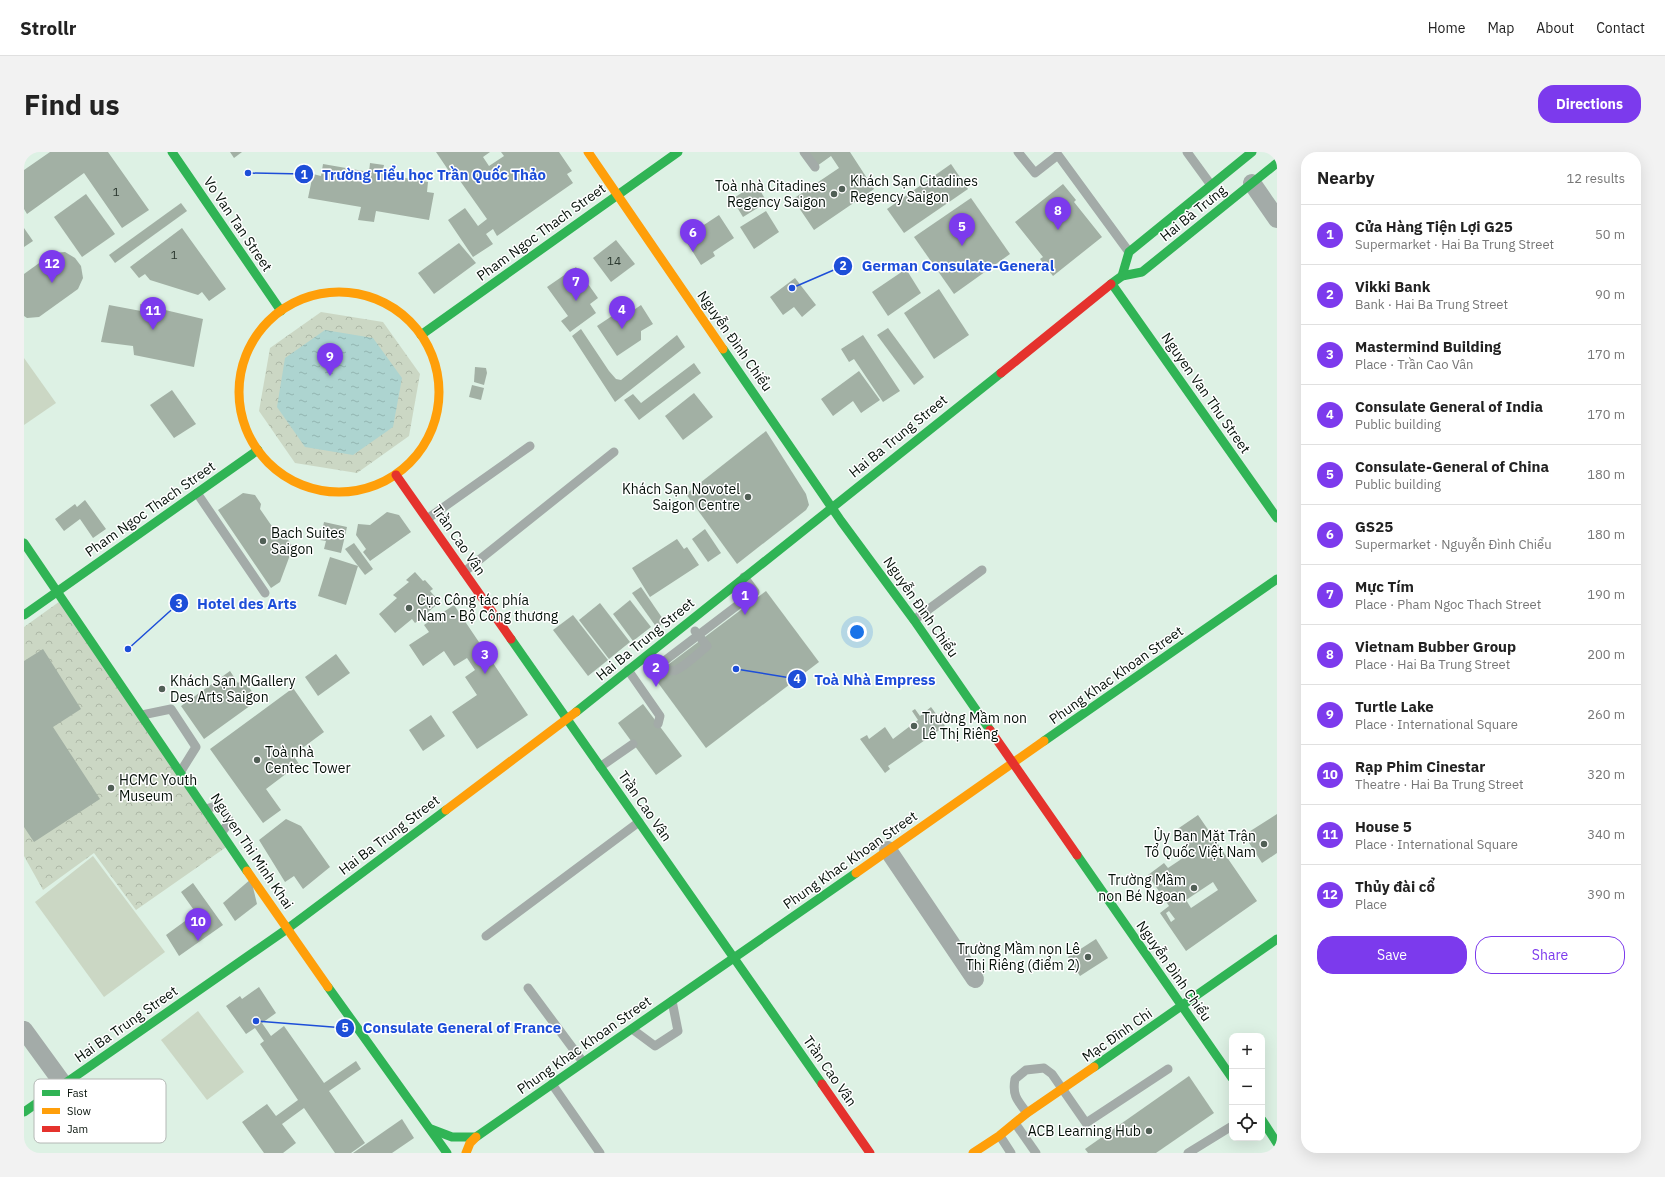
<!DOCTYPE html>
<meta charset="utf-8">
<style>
body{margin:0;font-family:"IBM Plex Sans",sans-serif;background:#f2f2f2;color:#222}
.controls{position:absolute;right:12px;bottom:12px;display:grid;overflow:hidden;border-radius:8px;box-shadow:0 4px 16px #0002}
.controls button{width:36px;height:36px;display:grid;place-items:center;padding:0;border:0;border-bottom:1px solid #e0e0e0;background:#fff;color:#222;font:20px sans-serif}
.you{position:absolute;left:833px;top:480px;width:14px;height:14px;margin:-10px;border:3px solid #fff;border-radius:50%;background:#1a73e8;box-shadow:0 0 0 6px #1a73e833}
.badge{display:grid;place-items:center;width:26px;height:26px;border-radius:50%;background:#7c3aed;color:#fff;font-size:13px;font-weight:700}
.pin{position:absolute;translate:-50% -33px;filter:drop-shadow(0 1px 2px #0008)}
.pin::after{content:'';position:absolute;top:21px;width:14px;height:12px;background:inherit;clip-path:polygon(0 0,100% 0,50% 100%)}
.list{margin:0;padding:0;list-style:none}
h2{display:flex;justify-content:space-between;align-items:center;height:52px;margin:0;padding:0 16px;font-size:17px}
h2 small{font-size:13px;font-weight:400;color:#767676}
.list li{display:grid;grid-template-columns:26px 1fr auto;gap:12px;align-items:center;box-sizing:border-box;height:60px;padding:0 16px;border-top:1px solid #e0e0e0}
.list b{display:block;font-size:15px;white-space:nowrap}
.list p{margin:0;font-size:13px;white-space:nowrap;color:#767676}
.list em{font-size:13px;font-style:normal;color:#767676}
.actions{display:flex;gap:8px;padding:12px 16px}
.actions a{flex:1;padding:9px 0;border:1px solid #7c3aed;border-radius:16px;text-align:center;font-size:14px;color:#7c3aed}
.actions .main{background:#7c3aed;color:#fff}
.icon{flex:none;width:22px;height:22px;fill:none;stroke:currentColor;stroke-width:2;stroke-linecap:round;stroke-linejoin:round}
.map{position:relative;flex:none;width:1253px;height:1001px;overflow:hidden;border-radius:16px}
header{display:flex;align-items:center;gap:24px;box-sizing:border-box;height:56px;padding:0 20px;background:#fff;border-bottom:1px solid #e0e0e0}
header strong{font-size:19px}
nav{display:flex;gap:22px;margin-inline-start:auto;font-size:14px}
.intro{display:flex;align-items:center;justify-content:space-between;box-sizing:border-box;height:96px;padding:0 24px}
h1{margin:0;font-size:28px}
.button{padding:10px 18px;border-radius:16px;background:#7c3aed;color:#fff;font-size:14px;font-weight:700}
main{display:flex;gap:24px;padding:0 24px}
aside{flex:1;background:#fff;border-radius:16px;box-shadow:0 4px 16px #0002}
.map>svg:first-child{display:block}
</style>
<header>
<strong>Strollr</strong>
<nav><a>Home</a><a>Map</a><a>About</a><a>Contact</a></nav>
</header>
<div class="intro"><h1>Find us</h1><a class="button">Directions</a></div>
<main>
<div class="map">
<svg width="1253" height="1001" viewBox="0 0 1253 1001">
<defs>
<pattern id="park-crowns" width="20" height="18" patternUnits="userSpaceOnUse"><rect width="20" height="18" fill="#cbd7c4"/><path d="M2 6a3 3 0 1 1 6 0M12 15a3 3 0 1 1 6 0" fill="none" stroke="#adb8a7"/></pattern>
<pattern id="water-ripples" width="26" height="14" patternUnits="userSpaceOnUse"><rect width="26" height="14" fill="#add4d0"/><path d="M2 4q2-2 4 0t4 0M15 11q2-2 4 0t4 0" fill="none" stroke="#93b5b1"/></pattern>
</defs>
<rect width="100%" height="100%" fill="#ddf1e4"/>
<g fill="url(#park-crowns)">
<path d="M297 160 359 170 396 222 385 284 333 321 271 311 235 259 246 196Z"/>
<path d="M39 447 208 691 112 758 70 701 19 738 0 704V475Z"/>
</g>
<g fill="#cbd7c4">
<path d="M0 206 32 251 0 273Z"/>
<path d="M69 704 141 800 80 845 11 750Z"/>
<path d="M174 859 220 920 183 948 137 888Z"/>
</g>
<path fill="url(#water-ripples)" d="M301 178 349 186 378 226 369 275 329 303 281 295 253 255 261 206Z"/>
<g fill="#a2b0a4" fill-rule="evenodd">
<path d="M26 0H84L125 58 98 76 60 21 3 62 0 57V18Z"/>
<path d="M206 0H218L210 6Z"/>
<path d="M412 0H466L459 5 465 14 480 4 477 0H535L548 19 543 22 549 31 473 84 469 77 462 82 469 92 449 105 424 68 441 56 454 74 463 67 434 26 431 28Z"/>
<path d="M783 0H826L850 37 790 78 769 47 815 16 807 4 793 14Z"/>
<path d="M346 11 360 13 358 22 404 30 403 40 410 41 405 68 352 59 350 70 334 68 337 55 284 46 289 22 297 24 299 12 345 20Z"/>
<path d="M927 12 944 37 880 81 863 57Z"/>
<path d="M732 32 743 50 719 65 708 47Z"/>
<path d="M1039 32 1052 48 1050 50 1078 85 1029 124 1016 107 1019 105 991 70Z"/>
<path d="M62 42 91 82 58 105 30 65Z"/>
<path d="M947 46 986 102 930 142 890 85Z"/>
<path d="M157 51 163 59 91 111 85 103Z"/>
<path d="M742 59 755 80 730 97 716 75Z"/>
<path d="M695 63 710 86 689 100 691 104 677 113 660 86Z"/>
<path d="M0 76 9 89 0 95Z"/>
<path d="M158 76 202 137 185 149 178 140 174 143 126 128 121 122 115 126 106 115Z"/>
<path d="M592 88 611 112 587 130 569 106Z"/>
<path d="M435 91 452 111 410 142 394 121Z"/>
<path d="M41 100 51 106 57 114 59 126 54 137 15 165 3 166 0 164V122L29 101Z"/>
<path d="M552 115 574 146 566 152 572 161 546 180 537 169 544 164 523 135Z"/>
<path d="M882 117 897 141 864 164 848 140Z"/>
<path d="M771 126 792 153 778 165 770 155 759 163 746 145Z"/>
<path d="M915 137 945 183 910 207 880 161Z"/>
<path d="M116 152 179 167 170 215 110 203 109 194 77 190 85 153 117 159Z"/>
<path d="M617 153 629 172 617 179V188L593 204 573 174 600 156 604 162Z"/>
<path d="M864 176 900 225 890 233 853 183Z"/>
<path d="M557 177 585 219 592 227 597 228 653 183 661 195 591 250 548 184Z"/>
<path d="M839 183 876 239 859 250 830 207 825 210 817 197Z"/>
<path d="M670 211 677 221 615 268 600 248 609 242 617 251Z"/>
<path d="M451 215 462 216 463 221 460 233 450 230Z"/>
<path d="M835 219 856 248 837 261 829 249 809 264 797 247Z"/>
<path d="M448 233 460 236 457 248 445 245Z"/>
<path d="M148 238 172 272 150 286 126 253Z"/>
<path d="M670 241 689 265 659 288 641 264Z"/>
<path d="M742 279 782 342 785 353 782 358 713 412 662 342Z"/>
<path d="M219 341 231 343 237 352 236 357 254 383 258 379 269 395 256 430 247 436 194 358Z"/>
<path d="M61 348 82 377 69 386 56 367 40 379 31 367 51 352 53 355Z"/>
<path d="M363 360 375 363 387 380 346 409 339 400 342 397 332 383 334 372 346 373Z"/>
<path d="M300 370 323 375 317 401 300 397 302 389 296 388Z"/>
<path d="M681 377 697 401 684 410 668 387Z"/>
<path d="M653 387 660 397 663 395 675 413 626 445 608 416Z"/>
<path d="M330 391 349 417 341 423 321 397Z"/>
<path d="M306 405 334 414 322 453 294 444Z"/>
<path d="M391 420 399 429 401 428 409 437 406 439 416 450 391 471 388 467 371 481 355 462 373 446 369 443 385 430 382 428Z"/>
<path d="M617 435 641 470 633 476 608 441Z"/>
<path d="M742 439 795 510 682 596 629 524Z"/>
<path d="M606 448 627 475 609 489 589 462Z"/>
<path d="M576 451 606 490 585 507 555 468Z"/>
<path d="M430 453 504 563 453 597 428 560 453 543 441 525 451 518 443 506 430 514 420 499 399 514 385 493 405 480 400 473Z"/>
<path d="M549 463 584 508 564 524 529 478Z"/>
<path d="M19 497 57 557 29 575 76 647 10 690 0 675V509Z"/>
<path d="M312 502 326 521 294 544 281 525Z"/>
<path d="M206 519 214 531 219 527 234 548 180 587 157 554Z"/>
<path d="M269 536 300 580 269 603 275 612 242 637 257 658 239 671 186 597Z"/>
<path d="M619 552 658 604 632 623 594 571Z"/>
<path d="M907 555 921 574 864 614 866 617 861 621 836 587 843 583 845 587 861 575 869 587 894 568 888 559 891 557 896 564Z"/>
<path d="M407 563 421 584 399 599 385 578Z"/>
<path d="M1253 662V701L1238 711 1220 683Z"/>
<path d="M1174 663 1233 749 1162 799 1136 761 1145 754 1124 723 1140 711 1144 716 1168 700 1152 678ZM1189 730 1194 738 1167 756 1162 748ZM1145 759 1151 767 1147 770 1142 761Z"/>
<path d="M262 667 277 674 306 715 279 737 270 724 261 730 235 688Z"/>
<path d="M227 727 233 752 211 769 199 751Z"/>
<path d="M169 731 199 773 155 804 142 783 172 761 157 740Z"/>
<path d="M1072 787 1084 806 1056 824 1044 805Z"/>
<path d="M235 835 252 861 238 871 247 884 260 874 300 931 332 909 337 917 305 939 341 991 327 1001H311L280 956 258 972 272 991 259 1001H240L218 970 243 952 252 964 274 948 236 892 240 889 231 876 222 882 202 854 216 844 218 847Z"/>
<path d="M1165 924 1190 961 1132 1001H1064L1061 997Z"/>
<path d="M378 967 390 986 368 1001H329Z"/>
</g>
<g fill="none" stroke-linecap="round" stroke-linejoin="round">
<g stroke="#a3aba8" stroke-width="9">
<path d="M780 0 791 15"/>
<path d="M994 0 1011 21 1034 3 1105 100"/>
<path d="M1163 0 1187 33"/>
<path d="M173 341 241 441"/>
<path d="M403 367 506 294"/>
<path d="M440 420 590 300"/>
<path d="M890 468 958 418"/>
<path d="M632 510C636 515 645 521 652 518 660 515 676 500 683 494L671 479"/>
<path d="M635 513 731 440 720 425"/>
<path d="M604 518 636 564 634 572"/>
<path d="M118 563 147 557 172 595 157 619"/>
<path d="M576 615 609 592"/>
<path d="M182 657 195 653 206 669 198 680"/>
<path d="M462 784 615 670"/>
<path d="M504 836 559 910"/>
<path d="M608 877 631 894 654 879 648 849"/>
<path d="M528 932 576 1001"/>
<path d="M1003 961C993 948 988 943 991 927L1002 918 1020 916 1028 922 1062 971 1144 917"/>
<path d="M991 971 1012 1001"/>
<path d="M976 984 987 1001"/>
<path d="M1164 1001 1208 974"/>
</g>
<g stroke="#a3aba8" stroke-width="18">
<path d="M1228 31 1253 67"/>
<path d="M864 698 951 827"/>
<path d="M0 878 40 933"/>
</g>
<g stroke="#30b455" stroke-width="9">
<path d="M148 0 257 159"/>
<path d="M1098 124 1105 100 1228 0"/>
<path d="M1087 132 1098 124 1118 120 1253 11"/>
<path d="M1088 132 1253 366"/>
<path d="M397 183 654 0"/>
<path d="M699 197 817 369 890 468 966 578"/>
<path d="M0 391 223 719"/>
<path d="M0 463 234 298"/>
<path d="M487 487 798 932"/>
<path d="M552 560 977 221"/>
<path d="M1020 589 1253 427"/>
<path d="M1053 703 1208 926"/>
<path d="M304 835 423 1001"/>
<path d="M1070 915 1253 787"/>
<path d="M0 960 263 777 422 658"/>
<path d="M1238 968 1253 991"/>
<path d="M407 977 428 985H452L832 721"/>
</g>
<g stroke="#ff9f0a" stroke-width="9">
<path d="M564 0 699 197"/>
<circle cx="315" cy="240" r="100"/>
<path d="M422 658 552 560"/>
<path d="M223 719 304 835"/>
<path d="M832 721 1020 589"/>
<path d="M442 1001 446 991 452 985"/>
<path d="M949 1001 975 984 1003 961 1070 915"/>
</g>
<g stroke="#e5322d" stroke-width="9">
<path d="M977 221 1087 132"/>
<path d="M372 323 487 487"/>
<path d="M966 578 1053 703"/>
<path d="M798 932 846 1001"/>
</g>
</g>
<g fill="#515f56" stroke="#fff" stroke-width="1.5">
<circle cx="818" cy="37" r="4"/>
<circle cx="810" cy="42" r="4"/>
<circle cx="724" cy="345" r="4"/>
<circle cx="239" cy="389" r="4"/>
<circle cx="385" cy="456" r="4"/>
<circle cx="138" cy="537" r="4"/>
<circle cx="890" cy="574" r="4"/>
<circle cx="233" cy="608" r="4"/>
<circle cx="87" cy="636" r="4"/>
<circle cx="1240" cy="692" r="4"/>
<circle cx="1170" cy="736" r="4"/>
<circle cx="1064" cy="805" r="4"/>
<circle cx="1125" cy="979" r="4"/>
</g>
<g text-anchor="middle" stroke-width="3" stroke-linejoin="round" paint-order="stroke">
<g font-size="12" fill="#2c3930">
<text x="92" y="44">1</text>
<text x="150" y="107">1</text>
<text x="590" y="113">14</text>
</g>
<g font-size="14" fill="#051109" stroke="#fff" text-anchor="start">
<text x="826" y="34">Khách Sạn Citadines<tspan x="826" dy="16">Regency Saigon</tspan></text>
<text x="802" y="39" text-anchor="end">Toà nhà Citadines<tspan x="802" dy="16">Regency Saigon</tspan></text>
<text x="716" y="342" text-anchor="end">Khách Sạn Novotel<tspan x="716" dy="16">Saigon Centre</tspan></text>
<text x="247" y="386">Bach Suites<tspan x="247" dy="16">Saigon</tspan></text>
<text x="393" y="453">Cục Công tác phía<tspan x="393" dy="16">Nam - Bộ Công thương</tspan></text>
<text x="146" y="534">Khách Sạn MGallery<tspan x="146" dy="16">Des Arts Saigon</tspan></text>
<text x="898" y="571">Trường Mầm non<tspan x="898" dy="16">Lê Thị Riêng</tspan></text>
<text x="241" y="605">Toà nhà<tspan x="241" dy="16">Centec Tower</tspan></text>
<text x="95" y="633">HCMC Youth<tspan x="95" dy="16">Museum</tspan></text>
<text x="1232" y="689" text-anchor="end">Ủy Ban Mặt Trận<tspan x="1232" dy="16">Tổ Quốc Việt Nam</tspan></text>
<text x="1162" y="733" text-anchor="end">Trường Mầm<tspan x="1162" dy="16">non Bé Ngoan</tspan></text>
<text x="1056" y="802" text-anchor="end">Trường Mầm non Lê<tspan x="1056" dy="16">Thị Riêng (điểm 2)</tspan></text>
<text x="1117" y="984" text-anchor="end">ACB Learning Hub</text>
</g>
<g font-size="14" fill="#051109" stroke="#fff">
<text transform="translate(1169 61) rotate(-39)" y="5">Hai Bà Trưng</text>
<text transform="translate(214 72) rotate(56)" y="5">Vo Van Tan Street</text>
<text transform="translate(517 80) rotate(-36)" y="5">Pham Ngoc Thach Street</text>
<text transform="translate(711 189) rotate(55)" y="5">Nguyễn Đình Chiểu</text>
<text transform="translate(1182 241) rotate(55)" y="5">Nguyen Van Thu Street</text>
<text transform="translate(874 284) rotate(-39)" y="5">Hai Ba Trung Street</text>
<text transform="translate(126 357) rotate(-35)" y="5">Pham Ngoc Thach Street</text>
<text transform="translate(435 388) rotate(55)" y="5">Trần Cao Vân</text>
<text transform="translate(897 455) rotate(55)" y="5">Nguyễn Đình Chiểu</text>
<text transform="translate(621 487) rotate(-39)" y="5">Hai Ba Trung Street</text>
<text transform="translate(1092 523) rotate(-35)" y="5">Phung Khac Khoan Street</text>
<text transform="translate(621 654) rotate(55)" y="5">Trần Cao Vân</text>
<text transform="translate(365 683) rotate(-37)" y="5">Hai Ba Trung Street</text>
<text transform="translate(228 699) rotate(56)" y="5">Nguyen Thi Minh Khai</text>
<text transform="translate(826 708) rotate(-35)" y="5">Phung Khac Khoan Street</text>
<text transform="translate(1150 819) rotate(55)" y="5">Nguyễn Đình Chiểu</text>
<text transform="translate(102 872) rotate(-35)" y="5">Hai Ba Trung Street</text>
<text transform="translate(1093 883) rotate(-35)" y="5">Mạc Đĩnh Chi</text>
<text transform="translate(560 893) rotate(-35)" y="5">Phung Khac Khoan Street</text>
<text transform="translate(806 919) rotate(55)" y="5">Trần Cao Vân</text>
</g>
</g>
<rect x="10" y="927" width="132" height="64" rx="6" fill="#fff" stroke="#b4b8b5" stroke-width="1"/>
<rect x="18" y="938" width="18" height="6" fill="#30b455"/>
<rect x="18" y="956" width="18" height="6" fill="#ff9f0a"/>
<rect x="18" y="974" width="18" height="6" fill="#e5322d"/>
<g font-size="11" fill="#051109">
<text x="43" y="945">Fast</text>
<text x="43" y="963">Slow</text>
<text x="43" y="981">Jam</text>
</g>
<path fill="none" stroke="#1d4ed8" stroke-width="1.5" d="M224 21L280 22M768 136L819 114M104 497L155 451M712 517L773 527M232 869L321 876"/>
<g fill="#1d4ed8" stroke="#fff" stroke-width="1.5">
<circle cx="224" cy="21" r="4"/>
<circle cx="768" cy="136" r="4"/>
<circle cx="104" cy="497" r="4"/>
<circle cx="712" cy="517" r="4"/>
<circle cx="232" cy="869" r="4"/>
<circle cx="280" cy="22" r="10"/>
<circle cx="819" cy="114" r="10"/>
<circle cx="155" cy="451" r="10"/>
<circle cx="773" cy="527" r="10"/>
<circle cx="321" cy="876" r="10"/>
</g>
<g font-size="12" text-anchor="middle" font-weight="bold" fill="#fff">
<text x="280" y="27">1</text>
<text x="819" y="118">2</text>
<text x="155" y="456">3</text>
<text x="773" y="531">4</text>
<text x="321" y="880">5</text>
</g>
<g font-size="15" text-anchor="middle" font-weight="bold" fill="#1d4ed8" stroke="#fff" stroke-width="3" stroke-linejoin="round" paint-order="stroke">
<text x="410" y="28">Trường Tiểu học Trần Quốc Thảo</text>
<text x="934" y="119">German Consulate-General</text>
<text x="223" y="457">Hotel des Arts</text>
<text x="851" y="533">Toà Nhà Empress</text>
<text x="438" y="881">Consulate General of France</text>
</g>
</svg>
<div class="controls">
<button>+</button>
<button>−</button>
<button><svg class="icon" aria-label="locate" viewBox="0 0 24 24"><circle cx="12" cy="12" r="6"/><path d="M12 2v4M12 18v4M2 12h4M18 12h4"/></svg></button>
</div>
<div class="you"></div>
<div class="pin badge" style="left:721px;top:463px">1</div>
<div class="pin badge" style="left:632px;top:535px">2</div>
<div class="pin badge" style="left:461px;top:522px">3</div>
<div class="pin badge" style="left:598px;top:177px">4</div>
<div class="pin badge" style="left:938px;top:94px">5</div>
<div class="pin badge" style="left:669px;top:100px">6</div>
<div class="pin badge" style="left:552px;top:149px">7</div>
<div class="pin badge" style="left:1034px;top:78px">8</div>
<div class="pin badge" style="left:306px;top:224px">9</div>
<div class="pin badge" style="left:174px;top:789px">10</div>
<div class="pin badge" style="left:129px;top:178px">11</div>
<div class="pin badge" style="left:28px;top:131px">12</div>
</div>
<aside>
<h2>Nearby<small>12 results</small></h2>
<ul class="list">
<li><span class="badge">1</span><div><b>Cửa Hàng Tiện Lợi G25</b><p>Supermarket · Hai Ba Trung Street</p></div><em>50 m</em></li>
<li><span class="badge">2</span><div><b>Vikki Bank</b><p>Bank · Hai Ba Trung Street</p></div><em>90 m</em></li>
<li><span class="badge">3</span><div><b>Mastermind Building</b><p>Place · Trần Cao Vân</p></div><em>170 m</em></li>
<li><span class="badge">4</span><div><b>Consulate General of India</b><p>Public building</p></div><em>170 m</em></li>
<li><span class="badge">5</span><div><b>Consulate-General of China</b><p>Public building</p></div><em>180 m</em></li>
<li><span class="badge">6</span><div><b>GS25</b><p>Supermarket · Nguyễn Đình Chiểu</p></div><em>180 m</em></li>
<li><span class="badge">7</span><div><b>Mực Tím</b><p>Place · Pham Ngoc Thach Street</p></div><em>190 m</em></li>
<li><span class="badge">8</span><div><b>Vietnam Bubber Group</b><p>Place · Hai Ba Trung Street</p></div><em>200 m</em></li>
<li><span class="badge">9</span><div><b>Turtle Lake</b><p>Place · International Square</p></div><em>260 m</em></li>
<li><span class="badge">10</span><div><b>Rạp Phim Cinestar</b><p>Theatre · Hai Ba Trung Street</p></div><em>320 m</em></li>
<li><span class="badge">11</span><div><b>House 5</b><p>Place · International Square</p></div><em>340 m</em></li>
<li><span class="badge">12</span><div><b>Thủy đài cổ</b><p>Place</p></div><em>390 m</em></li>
</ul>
<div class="actions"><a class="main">Save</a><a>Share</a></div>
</aside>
</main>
